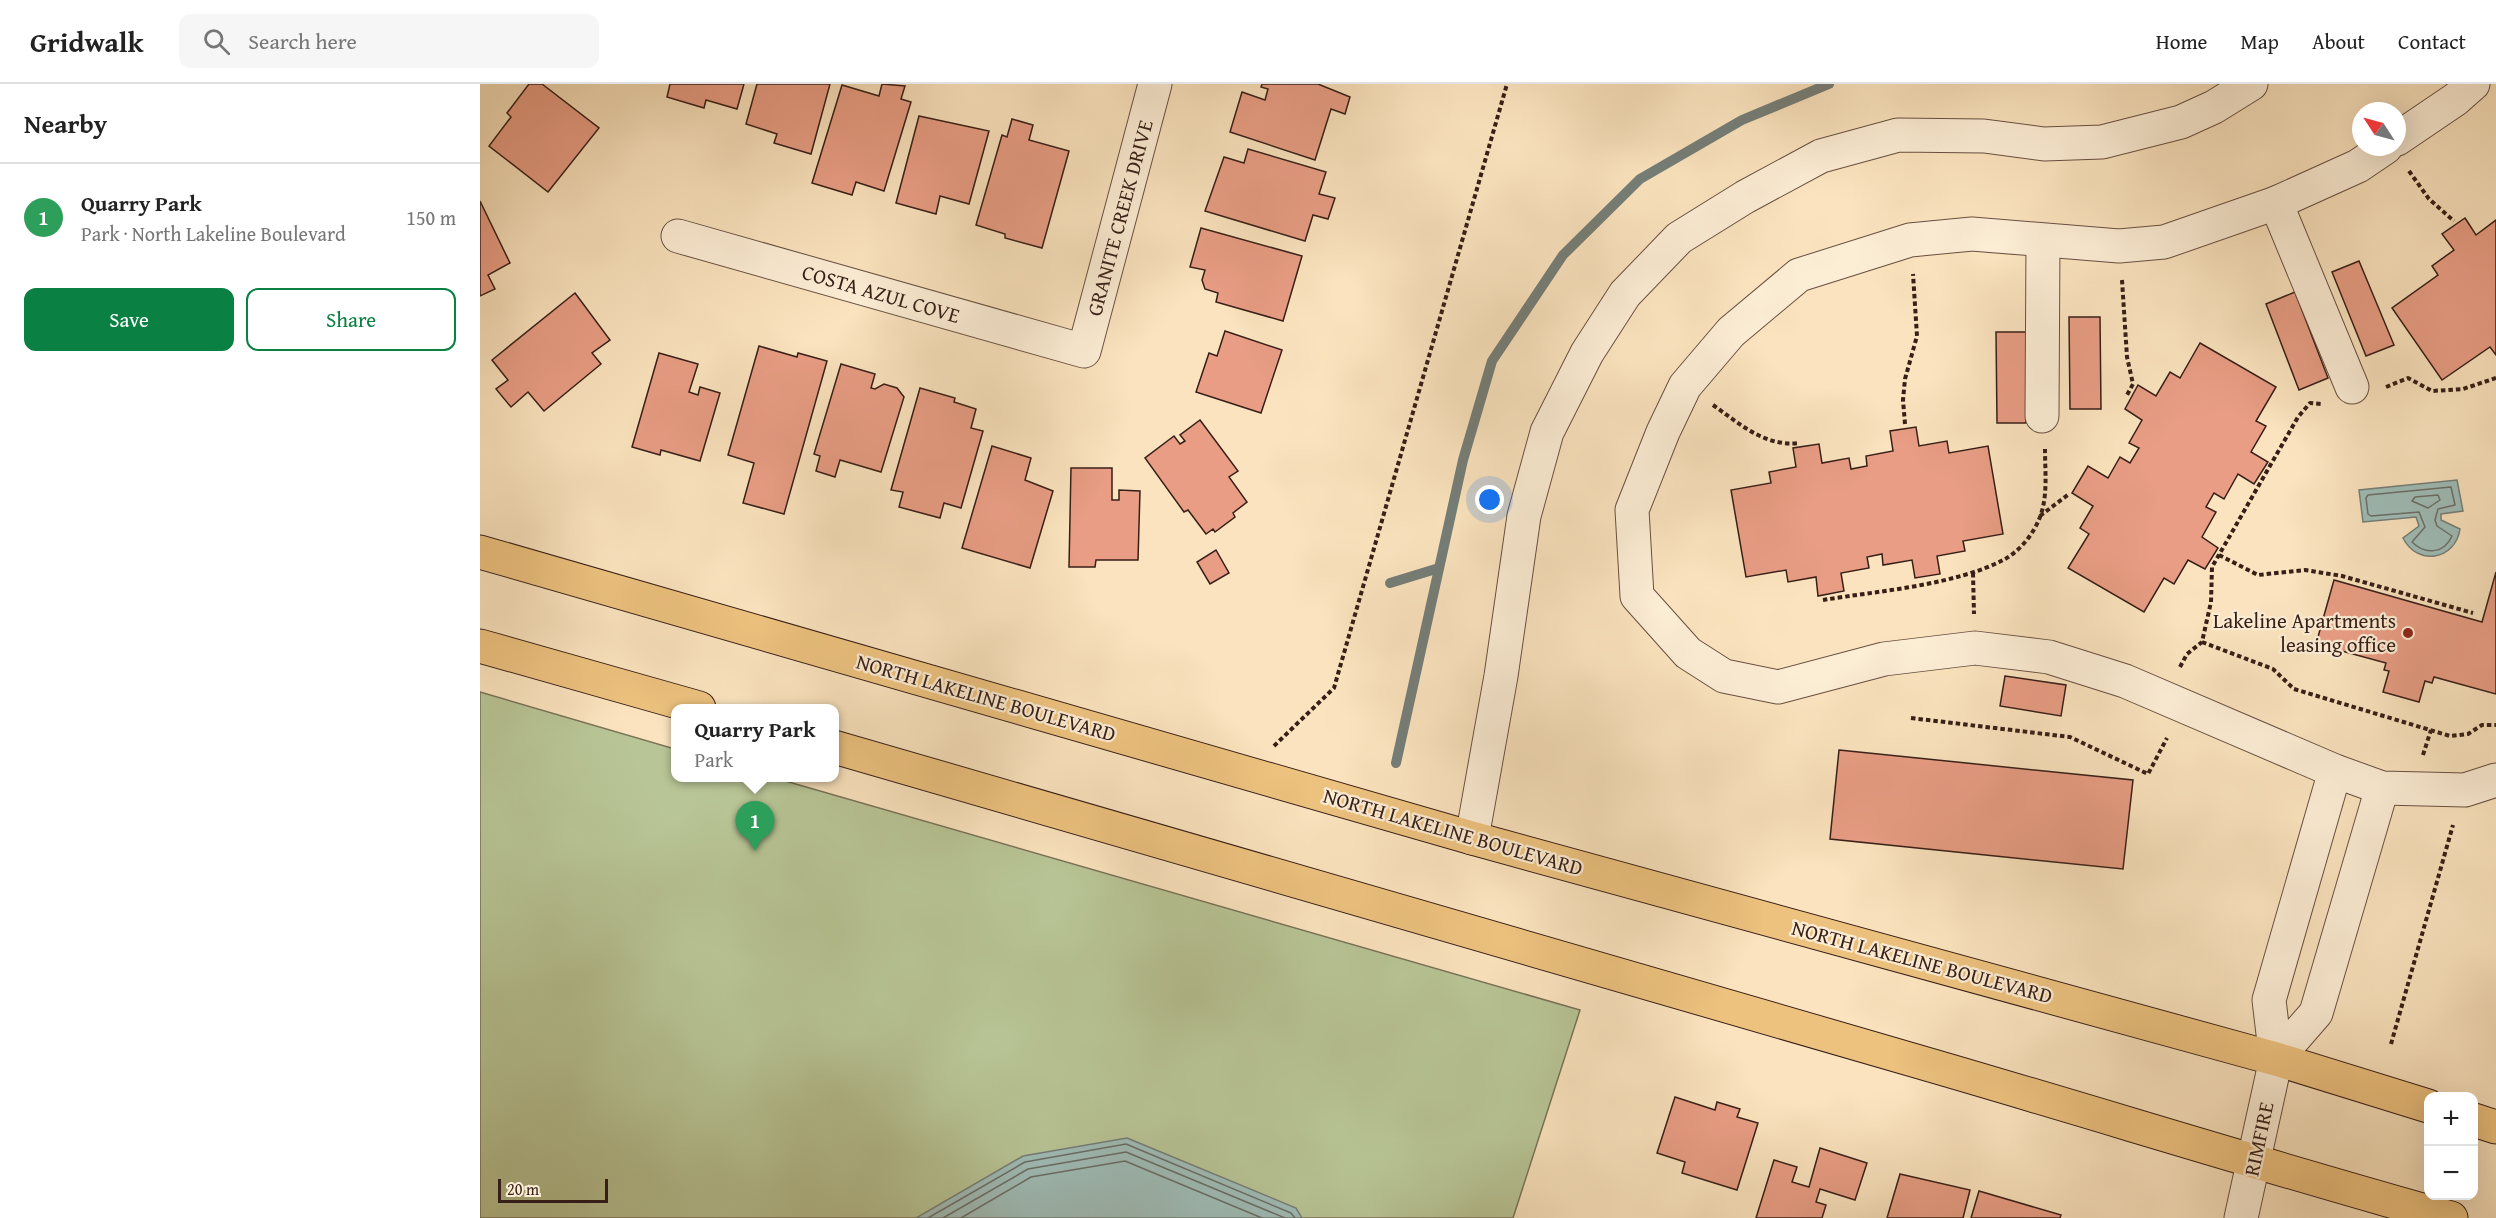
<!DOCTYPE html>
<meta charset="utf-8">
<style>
body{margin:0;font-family:"Gentium Book Plus",serif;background:#f6f6f6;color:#222}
.controls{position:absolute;right:18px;bottom:18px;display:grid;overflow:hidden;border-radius:12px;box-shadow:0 6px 24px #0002}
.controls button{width:54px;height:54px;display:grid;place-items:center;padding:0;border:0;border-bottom:2px solid #e0e0e0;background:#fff;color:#222;font:30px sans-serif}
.compass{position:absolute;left:1872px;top:18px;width:54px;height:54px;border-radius:50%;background:#fff;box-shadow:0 6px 24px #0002;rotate:306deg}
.scale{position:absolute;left:18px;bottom:15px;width:110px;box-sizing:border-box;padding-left:6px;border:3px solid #371f17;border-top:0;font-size:16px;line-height:21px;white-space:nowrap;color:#371f17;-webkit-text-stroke:4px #fcedd5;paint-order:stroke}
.you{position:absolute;left:1010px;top:416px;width:21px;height:21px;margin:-15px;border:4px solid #fff;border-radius:50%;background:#1a73e8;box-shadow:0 0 0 9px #1a73e833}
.badge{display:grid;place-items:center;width:39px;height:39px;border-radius:50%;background:#0b8043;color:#fff;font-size:20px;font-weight:700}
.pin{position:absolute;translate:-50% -50px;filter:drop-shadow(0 2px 3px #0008)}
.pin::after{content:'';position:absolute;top:32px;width:21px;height:18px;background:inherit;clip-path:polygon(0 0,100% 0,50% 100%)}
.popup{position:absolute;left:191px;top:620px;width:168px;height:78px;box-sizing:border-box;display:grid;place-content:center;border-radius:12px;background:#fff;filter:drop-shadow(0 2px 4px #0005);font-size:20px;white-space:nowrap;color:#767676}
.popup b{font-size:22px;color:#222}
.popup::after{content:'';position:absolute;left:50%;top:100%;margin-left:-12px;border:12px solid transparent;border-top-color:#fff}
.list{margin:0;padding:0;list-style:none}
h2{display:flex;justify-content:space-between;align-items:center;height:78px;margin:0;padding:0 24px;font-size:26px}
h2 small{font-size:20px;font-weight:400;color:#767676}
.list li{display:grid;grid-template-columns:39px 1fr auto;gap:18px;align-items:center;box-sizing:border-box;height:108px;padding:0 24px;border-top:2px solid #e0e0e0}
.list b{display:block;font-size:22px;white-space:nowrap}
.list p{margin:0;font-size:20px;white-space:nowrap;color:#767676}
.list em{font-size:20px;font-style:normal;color:#767676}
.actions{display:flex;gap:12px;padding:18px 24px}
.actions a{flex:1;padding:14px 0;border:2px solid #0b8043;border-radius:12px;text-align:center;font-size:21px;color:#0b8043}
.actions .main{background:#0b8043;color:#fff}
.icon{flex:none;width:33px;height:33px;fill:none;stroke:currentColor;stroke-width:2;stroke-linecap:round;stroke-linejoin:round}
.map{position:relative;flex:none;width:2016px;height:1134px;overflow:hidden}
header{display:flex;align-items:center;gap:36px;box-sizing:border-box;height:84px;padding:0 30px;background:#fff;border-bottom:2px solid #e0e0e0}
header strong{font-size:28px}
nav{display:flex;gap:33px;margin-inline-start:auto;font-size:21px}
.search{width:420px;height:54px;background:#f6f6f6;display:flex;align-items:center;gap:15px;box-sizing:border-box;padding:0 21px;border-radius:12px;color:#767676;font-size:22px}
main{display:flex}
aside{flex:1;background:#fff}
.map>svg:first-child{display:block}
</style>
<header>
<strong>Gridwalk</strong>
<div class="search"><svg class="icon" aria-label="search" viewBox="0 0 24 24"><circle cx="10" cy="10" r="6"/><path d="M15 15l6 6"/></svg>Search here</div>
<nav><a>Home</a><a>Map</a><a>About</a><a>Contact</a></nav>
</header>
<main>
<aside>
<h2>Nearby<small></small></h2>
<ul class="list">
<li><span class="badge" style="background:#2e9e5b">1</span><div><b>Quarry Park</b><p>Park · North Lakeline Boulevard</p></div><em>150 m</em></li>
</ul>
<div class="actions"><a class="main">Save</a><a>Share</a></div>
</aside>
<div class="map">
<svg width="2016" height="1134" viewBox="0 0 2016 1134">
<rect width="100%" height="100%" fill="#fae3be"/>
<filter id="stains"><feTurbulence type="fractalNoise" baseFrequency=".00333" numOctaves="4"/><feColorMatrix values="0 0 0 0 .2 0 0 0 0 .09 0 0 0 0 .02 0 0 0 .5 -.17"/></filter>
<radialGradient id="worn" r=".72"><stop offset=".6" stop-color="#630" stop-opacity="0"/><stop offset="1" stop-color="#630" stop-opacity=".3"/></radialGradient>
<path fill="#b8c596" stroke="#787256" stroke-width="1.5" d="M0 608 195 665 196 694H295L1100 926 1033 1134H0Z"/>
<g fill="#9fbdb8" stroke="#757e78" stroke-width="1.5">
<path d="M1977 396 1983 427 1961 430V436L1980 445C1975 477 1937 482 1923 454L1939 442 1936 433 1883 438 1879 406Z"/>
<path d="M647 1054 816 1124 822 1134H436L543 1072Z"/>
</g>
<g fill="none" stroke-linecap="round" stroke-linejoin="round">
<g stroke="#6b6e68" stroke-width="1.5">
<path d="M1971 403 1975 421 1958 425 1955 436 1957 442 1972 452C1964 470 1945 471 1932 458L1945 443 1939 428 1891 432 1888 430 1886 414 1888 411Z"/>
<path d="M1958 411 1960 416 1948 424 1932 417 1935 413Z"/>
<path d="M448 1134 545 1078 646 1060 811 1129 815 1134"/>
<path d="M463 1134 548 1085 646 1068 805 1134"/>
<path d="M481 1134 551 1093 645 1077 782 1134"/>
</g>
<g stroke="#757e78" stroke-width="10">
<path d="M910 499 959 484"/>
<path d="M916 679 983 376 1012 277 1083 171 1160 95 1262 36 1349 0"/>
</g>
</g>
<g fill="#e89d84" stroke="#371f17" stroke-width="1.5">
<path d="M49 0H62L119 44 68 108 9 62 31 33 27 29Z"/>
<path d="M190 0H264L257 25 226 16 224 24 187 13Z"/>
<path d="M277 0H350L331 70 294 59 297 50 266 40Z"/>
<path d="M402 0 425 2 421 15 431 18 404 107 376 98 372 111 332 99 362 1 399 12Z"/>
<path d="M782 0H838L870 13 865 30 851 25 835 76 750 48 762 8 785 16 788 5 781 3Z"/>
<path d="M439 32 509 47 489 120 460 112 456 130 416 119Z"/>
<path d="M532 35 553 41 549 56 589 67 562 164 525 154V150L496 141 522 51 527 53Z"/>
<path d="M768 65 846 88 839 110 855 114 848 135 833 131 825 157 725 127 744 73 764 79Z"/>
<path d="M0 117 30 179 8 191 15 205 0 212Z"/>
<path d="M1985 134 1996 151 2016 136V271L2010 263 1962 296 1912 224 1958 191 1952 182 1974 166 1962 150Z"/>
<path d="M721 144 822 172 803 237 736 218 738 209 725 205 722 196 725 186 710 183Z"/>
<path d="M1879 177 1914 261 1886 272 1852 188Z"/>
<path d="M1815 208 1848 294 1819 306 1786 220Z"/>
<path d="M95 209 130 256 112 269 121 280 64 327 48 308 31 323 16 305 28 296 12 276Z"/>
<path d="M1589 233H1620L1621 325H1590Z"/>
<path d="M745 247 802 266 781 329 716 308 729 269 737 272Z"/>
<path d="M1516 248H1546V339H1517Z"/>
<path d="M1720 259 1796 303 1776 337 1786 342 1771 368 1788 378 1774 400 1758 390 1744 415 1734 409 1726 423 1736 428 1722 453 1738 464 1725 485 1708 476 1694 500 1684 494 1664 528 1588 484 1609 450 1600 444 1613 422 1592 409 1608 382 1628 394 1640 373 1650 379 1659 364 1649 359 1662 336 1645 325 1658 301 1676 312 1690 288 1700 294Z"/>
<path d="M279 262 317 273 318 269 347 277 304 430 263 419 274 379 248 371Z"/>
<path d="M179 269 218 280 209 308 218 311 220 303 240 309 220 377 181 366 180 371 152 363Z"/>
<path d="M361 280 395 290 391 304 395 305 404 300 417 304 424 313 401 388 360 376 355 393 336 387 340 372 334 370Z"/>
<path d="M440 304 475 314 474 318 496 325 491 344 503 347 481 424 464 419 460 434 419 423 423 408 411 406Z"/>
<path d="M720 336 758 387 749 393 767 418 753 429 755 433 735 448 733 445 726 450 708 426 704 428 665 374 694 352 700 360 705 357 700 351Z"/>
<path d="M1436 343 1439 362 1467 357 1469 369 1508 362 1523 450 1483 457 1485 467 1457 472 1460 490 1435 494 1432 476 1403 481 1402 470 1387 473 1389 484 1361 489 1364 507 1338 512 1336 493 1308 498 1306 486 1266 493 1251 406 1291 399 1289 388 1316 383 1313 364 1339 360 1342 379 1369 374 1371 385 1387 382 1386 372 1413 367 1410 347Z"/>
<path d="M512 362 551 374 545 396 573 407 550 484 482 464Z"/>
<path d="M591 384H632V416H639V406L660 407 658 476H616L615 483H589Z"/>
<path d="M736 466 749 489 730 500 717 478Z"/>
<path d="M2016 488V610L1954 593 1952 599 1945 597 1939 618 1903 608 1909 587 1904 586 1906 579 1836 560 1854 496 2002 538Z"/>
<path d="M1525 592 1586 601 1581 632 1520 622Z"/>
<path d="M1359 666 1653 696 1643 785 1350 755Z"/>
<path d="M1195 1013 1235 1026 1237 1018 1260 1025 1257 1033 1278 1039 1257 1106 1202 1089 1205 1078 1177 1069Z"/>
<path d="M1340 1064 1387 1079 1375 1116 1340 1105 1336 1118 1346 1121 1342 1134H1276L1294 1076 1317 1083 1312 1098 1329 1103Z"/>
<path d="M1420 1090 1490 1106 1483 1134H1407Z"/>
<path d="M1499 1107 1581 1131 1580 1134H1491Z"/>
</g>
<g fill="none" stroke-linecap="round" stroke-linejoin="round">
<g stroke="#685041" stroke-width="35">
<g id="minor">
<path d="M1917 55 1976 15 1993 0"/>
<path d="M1906 63 1878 82 1796 119 1684 158 1639 162 1492 150 1430 156 1319 191 1251 248 1205 302 1183 348 1152 426 1157 512 1208 569 1244 592 1298 603 1404 575 1495 564 1569 573 1645 597 1855 687 1902 704 1985 706 2016 696"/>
<path d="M1796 119 1872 303"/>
<path d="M198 152 604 267 675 0"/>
<path d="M1562 332 1563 157"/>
<path d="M992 754 1021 592 1044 432 1067 348 1107 269 1145 210 1199 154 1265 113 1341 72 1418 51 1504 52 1564 60 1622 58 1701 38 1734 23 1771 0"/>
<path d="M1796 975 1836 929 1902 704"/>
<path d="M1761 1134 1796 975 1789 916 1855 687"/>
</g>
</g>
<g stroke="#371f17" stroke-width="35">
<g id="major">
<path d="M0 468 992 754 1796 975 1948 1022"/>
<path d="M0 562 219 624"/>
<path d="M354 663C718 766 1081 872 1443 979 1619 1030 1794 1085 1971 1134"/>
<path d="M1994 1036 2016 1043"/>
</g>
</g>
<g stroke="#371f17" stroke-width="4" stroke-dasharray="4.5 3" stroke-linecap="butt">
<path d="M1929 87 1949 115 1974 137"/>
<path d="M1642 196 1647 273 1653 300 1647 311"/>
<path d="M1906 303 1928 294 1952 307 1983 305 2016 294"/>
<path d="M1233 321C1260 340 1285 363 1319 359"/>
<path d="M1425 340 1423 316 1425 295 1437 252 1433 190"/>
<path d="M1560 432 1589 410"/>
<path d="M1739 471 1778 491 1825 486 1862 492 1993 529"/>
<path d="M1493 489 1494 530"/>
<path d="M1343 516C1398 507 1477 501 1525 475 1541 466 1554 449 1560 433 1568 412 1565 388 1565 365"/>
<path d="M1722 558 1793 585 1814 605 1970 652 1988 650 2002 641H2016"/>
<path d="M1700 583 1707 570 1722 558 1731 518 1732 483 1818 333 1830 319 1842 320"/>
<path d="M1431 634 1590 653 1668 690 1687 654"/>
<path d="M794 662 854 604 1027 0"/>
<path d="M1943 671 1951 646"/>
<path d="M1911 960 1973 741"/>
</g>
<use href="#minor" stroke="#fcedd5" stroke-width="33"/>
<use href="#major" stroke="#edc27f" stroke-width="33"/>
</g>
<circle fill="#8f2418" stroke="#fcedd5" stroke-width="2" cx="1928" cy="549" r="6"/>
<g text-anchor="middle" stroke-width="4.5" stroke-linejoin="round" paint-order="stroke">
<g font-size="21" fill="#371f17" stroke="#fcedd5">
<text transform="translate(640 134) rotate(-75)" y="7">GRANITE CREEK DRIVE</text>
<text transform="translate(401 210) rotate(16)" y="7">COSTA AZUL COVE</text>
<text transform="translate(506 614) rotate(16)" y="7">NORTH LAKELINE BOULEVARD</text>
<text transform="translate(973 748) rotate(16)" y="7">NORTH LAKELINE BOULEVARD</text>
<text transform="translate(1442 878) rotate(15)" y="7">NORTH LAKELINE BOULEVARD</text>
<text transform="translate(1779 1055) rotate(-78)" y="7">RIMFIRE</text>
</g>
<g font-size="21" fill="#371f17" stroke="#fcedd5" text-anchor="end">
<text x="1916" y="544">Lakeline Apartments<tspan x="1916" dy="24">leasing office</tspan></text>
</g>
</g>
<rect width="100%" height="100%" filter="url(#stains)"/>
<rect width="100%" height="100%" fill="url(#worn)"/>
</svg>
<div class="controls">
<button>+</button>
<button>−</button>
</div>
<svg class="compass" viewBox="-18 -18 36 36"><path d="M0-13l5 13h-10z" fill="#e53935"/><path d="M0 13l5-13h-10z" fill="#767676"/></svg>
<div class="scale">20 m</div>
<div class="you"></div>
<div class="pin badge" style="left:275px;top:767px;background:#2e9e5b">1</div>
<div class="popup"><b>Quarry Park</b>Park</div>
</div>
</main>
